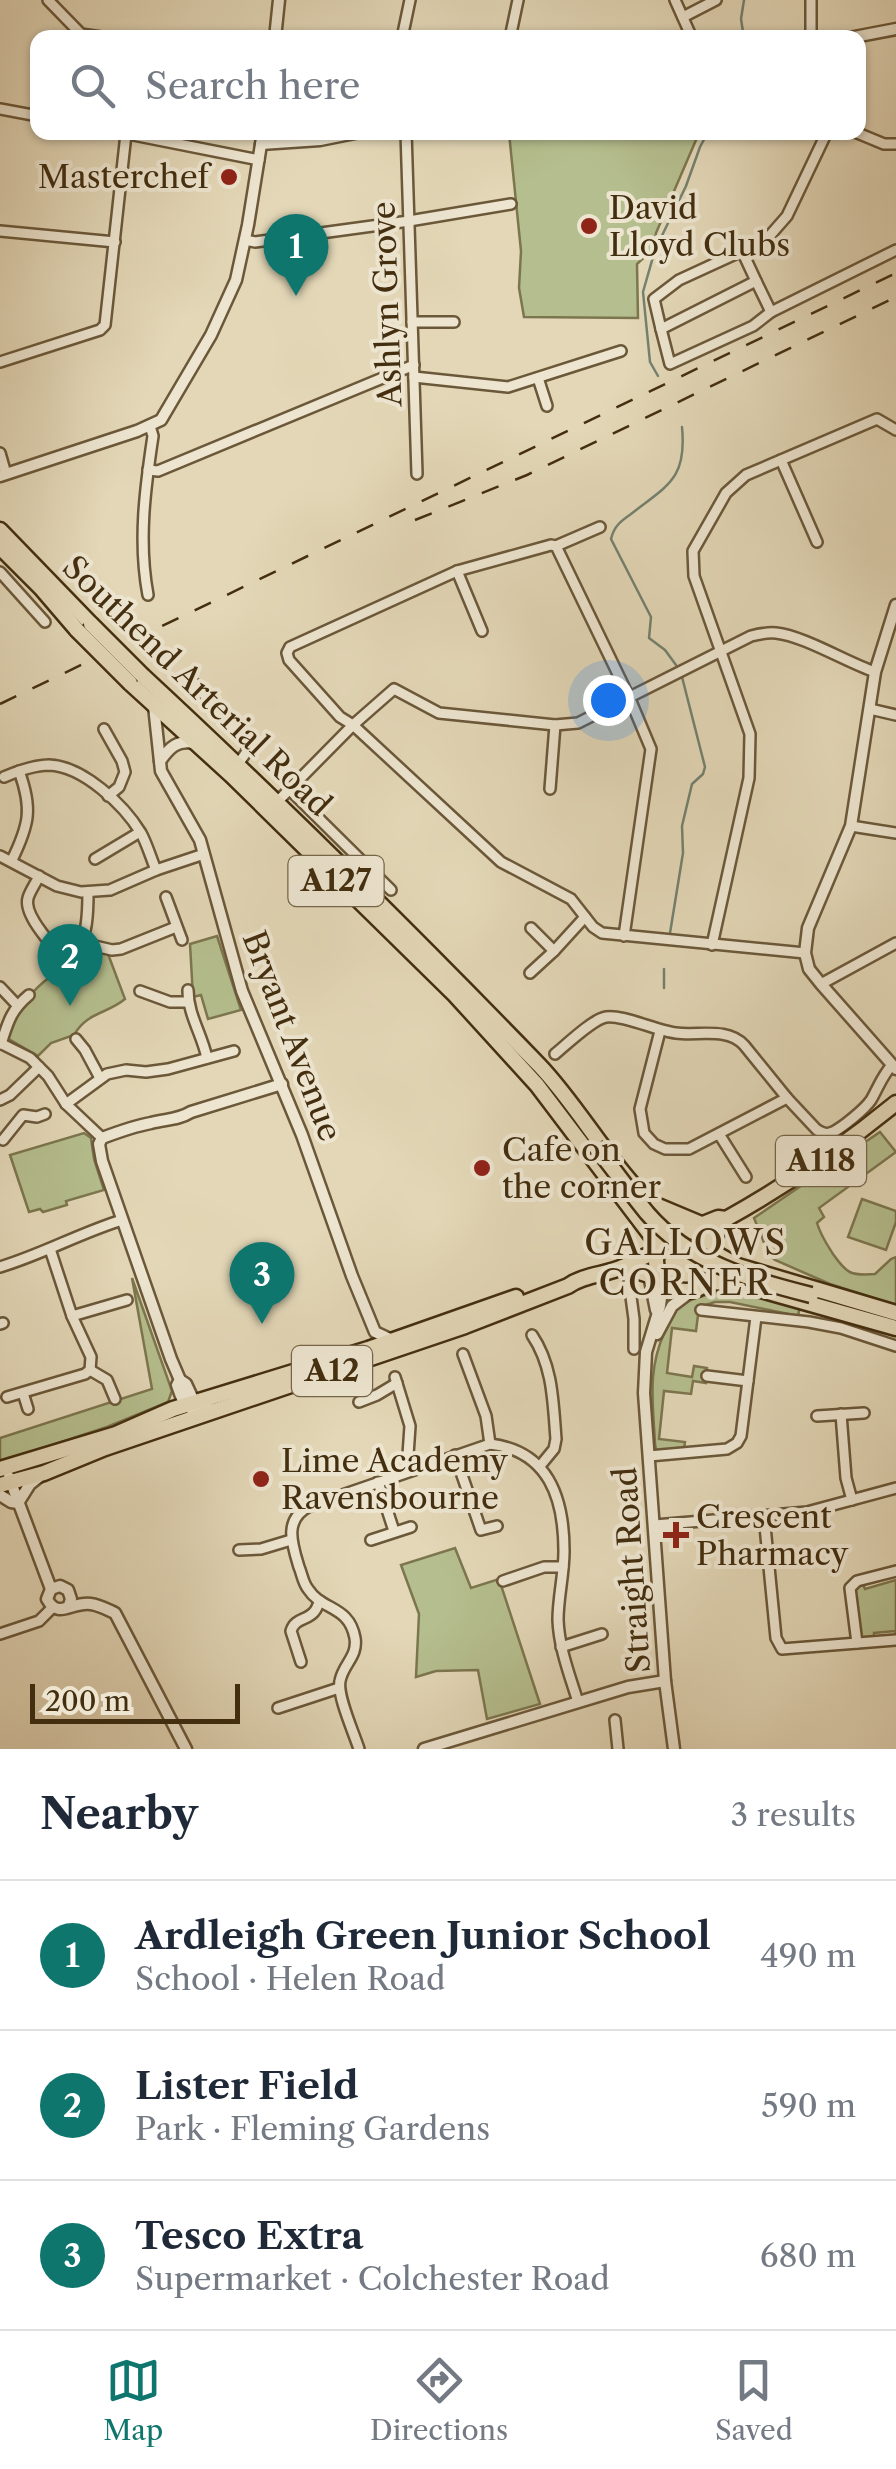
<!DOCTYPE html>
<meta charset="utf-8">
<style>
body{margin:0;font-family:"Libre Caslon Text",serif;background:#f2f2f3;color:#1f2937}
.scale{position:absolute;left:30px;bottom:25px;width:210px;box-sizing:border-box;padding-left:10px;border:5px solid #432e0f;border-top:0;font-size:28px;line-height:35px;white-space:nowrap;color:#432e0f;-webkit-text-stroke:8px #ede5d0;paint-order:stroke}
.you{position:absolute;left:608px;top:700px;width:35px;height:35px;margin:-25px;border:8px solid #fff;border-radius:50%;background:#1a73e8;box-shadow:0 0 0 15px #1a73e833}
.badge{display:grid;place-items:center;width:65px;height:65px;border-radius:50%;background:#0f766e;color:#fff;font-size:32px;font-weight:700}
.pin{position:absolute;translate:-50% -82px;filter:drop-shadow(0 2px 5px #0008)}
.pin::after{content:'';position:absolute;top:52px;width:35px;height:30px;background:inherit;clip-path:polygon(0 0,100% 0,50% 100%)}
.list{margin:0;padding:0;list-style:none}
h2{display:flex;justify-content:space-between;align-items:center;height:130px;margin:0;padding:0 40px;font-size:42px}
h2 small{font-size:32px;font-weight:400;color:#747a83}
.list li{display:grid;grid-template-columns:65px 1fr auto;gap:30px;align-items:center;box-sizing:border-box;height:150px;padding:0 40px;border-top:2px solid #e0e1e3}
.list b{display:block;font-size:38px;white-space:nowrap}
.list p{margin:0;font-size:32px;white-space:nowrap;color:#747a83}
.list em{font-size:32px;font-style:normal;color:#747a83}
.icon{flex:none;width:55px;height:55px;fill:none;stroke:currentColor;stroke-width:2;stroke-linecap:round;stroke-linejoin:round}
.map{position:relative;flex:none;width:896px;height:1749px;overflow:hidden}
.search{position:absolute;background:#fff;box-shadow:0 2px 8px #0004;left:30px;right:30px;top:30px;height:110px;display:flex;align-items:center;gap:25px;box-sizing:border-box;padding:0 35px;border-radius:20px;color:#747a83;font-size:38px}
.sheet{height:580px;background:#fff}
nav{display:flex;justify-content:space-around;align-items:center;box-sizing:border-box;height:140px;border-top:2px solid #e0e1e3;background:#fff;font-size:28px;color:#747a83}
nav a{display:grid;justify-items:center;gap:5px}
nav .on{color:#0f766e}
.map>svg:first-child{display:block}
</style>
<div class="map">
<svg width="896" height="1749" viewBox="0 0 896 1749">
<rect width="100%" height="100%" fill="#e3d7b7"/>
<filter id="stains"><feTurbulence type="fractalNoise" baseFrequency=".002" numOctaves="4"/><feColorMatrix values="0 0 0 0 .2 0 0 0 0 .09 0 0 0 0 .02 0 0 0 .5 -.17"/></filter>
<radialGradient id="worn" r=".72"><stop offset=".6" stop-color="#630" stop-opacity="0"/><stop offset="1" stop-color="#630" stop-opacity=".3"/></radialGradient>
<g fill="#b5be8e" stroke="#7c764e" stroke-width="2.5">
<path d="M509 133H699L656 233 653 249 637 264 638 318 524 317 519 288 521 251Z"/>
<path d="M217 936 241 1010 208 1019 201 995 193 997 190 944Z"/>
<path d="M87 951 108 954 125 999C107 1014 87 1012 74 1035L51 1043 38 1056 7 1038C12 1023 21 1007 31 995 42 979 61 973 73 954L80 958Z"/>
<path d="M880 1132 896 1152 819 1208 824 1217 817 1223C821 1236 826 1243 833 1254 847 1274 851 1276 875 1274L891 1259 896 1257V1305L830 1284 775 1260 769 1255 754 1218Z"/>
<path d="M84 1133 91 1138 94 1159 104 1190 66 1201 67 1205 43 1212 40 1209 29 1212 10 1155Z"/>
<path d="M862 1199 896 1211V1222L886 1250 848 1237Z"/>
<path d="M132 1278 172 1391 168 1402 107 1427 0 1462V1438L152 1389Z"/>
<path d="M726 1292 747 1294 800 1306 798 1316 730 1302H715L699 1307 696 1331 672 1328 667 1373 692 1377 694 1366 707 1368 706 1383 693 1381 691 1394 664 1391 659 1439 685 1442 684 1448 658 1451 656 1450 655 1444C653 1401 647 1371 665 1331L663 1328C677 1301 697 1295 726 1292Z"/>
<path d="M455 1548 471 1588 499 1579 540 1704 487 1719 478 1670 436 1671 416 1677 419 1614 401 1565Z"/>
<path d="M896 1580V1638L895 1631 874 1633V1639H863L860 1636 852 1595 855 1585 862 1582 865 1589Z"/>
</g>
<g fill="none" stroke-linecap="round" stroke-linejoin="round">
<g stroke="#748170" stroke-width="2.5">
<path d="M744 0 741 19 744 38"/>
<path d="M658 376 650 362 643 292 655 250 686 186 700 147 708 132"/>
<path d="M676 665 665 650 649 638 651 617 611 539C614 526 621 521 631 514 668 485 687 479 682 427"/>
<path d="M670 933 683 853 682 826 692 784 703 774 705 767 682 677"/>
<path d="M664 988V969"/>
</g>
<g stroke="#6b5839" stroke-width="14">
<g id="minor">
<path d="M48 0 81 34 108 38"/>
<path d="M675 0 692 38"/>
<path d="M683 17 716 0"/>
<path d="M402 38 410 0"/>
<path d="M510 38 518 0"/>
<path d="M811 38V0"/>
<path d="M0 109 38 116"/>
<path d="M406 132 417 474"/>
<path d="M855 132 884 144H896"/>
<path d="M123 133 259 160"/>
<path d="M0 231 115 242"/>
<path d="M245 240 255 242 409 221 511 204"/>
<path d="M742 251 756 281 661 329 654 299 679 280 766 240 787 216 827 132"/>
<path d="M756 281 771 312 896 250"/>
<path d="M412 322H454"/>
<path d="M661 329 670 364 753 326 771 312"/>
<path d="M0 362 100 330 105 325 126 134"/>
<path d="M414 377 508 387 621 351"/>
<path d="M538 378 547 406"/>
<path d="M0 453 6 474"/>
<path d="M781 460 817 542"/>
<path d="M148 470 158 471 414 365"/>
<path d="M556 546 600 527"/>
<path d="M457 571 482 631"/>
<path d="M0 572 45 622"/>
<path d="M148 595C138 542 145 489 153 436L150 426"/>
<path d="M195 684 246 744 248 750 238 764"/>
<path d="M870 709 896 715"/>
<path d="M104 729 122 761 125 772 119 787 108 796"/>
<path d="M4 777C18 771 34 765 49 765 83 766 124 805 141 833 147 844 151 858 156 870"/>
<path d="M550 789 555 725"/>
<path d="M290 790 391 890"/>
<path d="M277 802 353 725 394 689 439 713 555 725 578 723 751 636C759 634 767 632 776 633 804 636 846 662 875 672"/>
<path d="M851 826 896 833"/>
<path d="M0 856 57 886 81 892 110 890 156 870 204 854"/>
<path d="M95 859 140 832"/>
<path d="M12 860C29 825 33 809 19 771"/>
<path d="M39 876C36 883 30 891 28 898 23 916 54 946 64 961"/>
<path d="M166 897 182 940"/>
<path d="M531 928 554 951 585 917"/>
<path d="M624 936 651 749 630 699 556 546 551 545 457 571 290 647 287 653 289 660 340 717 353 725 501 862 571 899 593 927 602 933 805 953"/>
<path d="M82 943 112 950 121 949 176 927"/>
<path d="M712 945 749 778 750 734 694 576 693 551 726 493 746 475 877 419 896 430"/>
<path d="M77 954C87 934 88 915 88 892"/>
<path d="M530 973 554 951"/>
<path d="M821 984 896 943"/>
<path d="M0 987 17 1005"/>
<path d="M188 990C188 1015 202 1034 207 1058"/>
<path d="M140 991 170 1002H188"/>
<path d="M660 1031 640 1109 644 1133 654 1144 665 1149H689L787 1098"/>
<path d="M76 1039 85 1050 100 1078"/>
<path d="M0 1043 30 1058 48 1076 66 1104 102 1138"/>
<path d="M1 1044C8 1022 11 1010 29 995"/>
<path d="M555 1054C567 1044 593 1019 606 1017 622 1014 657 1031 676 1033 699 1036 727 1027 744 1045L787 1098 817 1130C824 1133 826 1135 833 1132 843 1127 865 1109 871 1100 878 1088 882 1076 892 1065"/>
<path d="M0 1100 10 1095 39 1067"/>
<path d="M66 1104 107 1074 126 1070 146 1072 168 1069 234 1051"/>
<path d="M719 1134 746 1177"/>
<path d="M3 1140 23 1115 37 1117 45 1114"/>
<path d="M0 1267C43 1254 80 1233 122 1220"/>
<path d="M629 1282 634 1319V1349"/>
<path d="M701 1310 809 1322 841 1328 896 1346"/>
<path d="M72 1316 127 1300"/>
<path d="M0 1324 3 1323"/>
<path d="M532 1335C553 1366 553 1402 556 1439L554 1449 540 1466"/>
<path d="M463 1354 486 1416 490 1444"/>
<path d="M90 1370 107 1380 115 1399"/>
<path d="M707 1376 748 1381"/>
<path d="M395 1377 410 1426 408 1455 413 1470"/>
<path d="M23 1393 28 1409"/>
<path d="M7 1397 85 1374 90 1370 91 1357 72 1316 50 1249"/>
<path d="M359 1402 377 1395 397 1383"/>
<path d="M841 1414 846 1478 852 1500"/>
<path d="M817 1416 864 1413"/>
<path d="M455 1455 481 1530 497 1526"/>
<path d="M649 1456 727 1449 737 1443 741 1436 756 1317"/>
<path d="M378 1482 394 1531"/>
<path d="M764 1516 776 1638 782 1649 896 1640"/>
<path d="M655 1525 807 1512 896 1488"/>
<path d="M371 1540 411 1527"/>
<path d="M239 1550 261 1549 291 1540"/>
<path d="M503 1581 544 1567H563"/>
<path d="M0 1634 39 1621 52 1608"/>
<path d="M857 1643 850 1588 857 1581 896 1571"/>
<path d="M561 1647 602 1634"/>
<path d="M301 1662 291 1631C295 1618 306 1621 314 1612 317 1609 318 1604 320 1601"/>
<path d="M278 1708 339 1688"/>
<path d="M615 1720 618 1749"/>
<path d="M359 1749C354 1733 337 1696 340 1681 343 1664 358 1657 355 1638 349 1605 322 1611 308 1589 303 1583 302 1574 299 1567 292 1544 283 1519 310 1506L490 1444C549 1451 564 1499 564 1551 564 1575 558 1597 558 1620 559 1648 570 1676 578 1702"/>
</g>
</g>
<g stroke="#6b5839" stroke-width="15">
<g id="tertiary">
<path d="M275 38 279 0"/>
<path d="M849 38 896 29"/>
<path d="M261 144 320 140 360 132"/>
<path d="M0 476 137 431 161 420 211 335 236 280 248 225 263 132"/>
<path d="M896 605 875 672 851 826 808 928 805 953 809 969 821 984 896 1069"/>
<path d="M154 706 161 771 200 840 242 991 302 1135 352 1276 375 1332 392 1340"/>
<path d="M160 761C170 747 177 740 194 743"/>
<path d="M649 1275 656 1310"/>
<path d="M663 1281 660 1306 646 1352 644 1393 665 1681 674 1749"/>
<path d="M657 1334 672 1306 693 1290"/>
<path d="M180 1380 177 1385C180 1393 181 1400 188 1405"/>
<path d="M212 1410 205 1406 193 1410 187 1406 192 1397 186 1384 180 1380 171 1359 102 1161 99 1144 102 1138C118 1132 135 1126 151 1123 166 1119 178 1120 191 1112L282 1084"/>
<path d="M9 1477 51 1589"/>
<path d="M0 1495 11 1502 18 1503"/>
<path d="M18 1503 30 1484 39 1477"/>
<path d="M51 1589 47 1599C58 1620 72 1601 91 1604 99 1605 108 1610 115 1613L186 1749"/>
<path d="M51 1589 60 1586 68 1590 71 1599 69 1605"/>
<path d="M424 1749 628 1687 665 1681"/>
</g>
</g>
<g stroke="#432e0f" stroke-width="19">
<g id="primary">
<path d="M658 1206 701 1224"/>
<path d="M688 1230 718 1218 726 1219C789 1184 841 1148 896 1103"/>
<path d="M713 1248 715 1236 726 1219"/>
</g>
</g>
<g stroke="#432e0f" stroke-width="19">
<g id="trunk">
<path d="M0 530 91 624"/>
<path d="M0 547 41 588 77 630"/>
<path d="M143 676C279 802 410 932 539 1065 588 1116 624 1194 685 1229"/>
<path d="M130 683 231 775 455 995 537 1085 659 1246"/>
<circle cx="686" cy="1261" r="30"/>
<path d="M715 1253 738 1266 896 1313"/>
<path d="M623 1267 662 1279"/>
<path d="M707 1282 736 1283 896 1328"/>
<path d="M0 1469 116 1434 173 1409 368 1349 516 1297"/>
<path d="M0 1485 44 1473 105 1448 465 1326 568 1286C585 1274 606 1275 625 1266 635 1261 645 1256 656 1252"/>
</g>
</g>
<use href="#minor" stroke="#ede5d0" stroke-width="9"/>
<use href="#tertiary" stroke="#ede5d0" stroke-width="10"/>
<use href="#primary" stroke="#e3d7b7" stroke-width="14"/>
<use href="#trunk" stroke="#e3d7b7" stroke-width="14"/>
<g stroke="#432e0f" stroke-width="2.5" stroke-dasharray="18 18" stroke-linecap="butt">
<path d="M415 520 527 475 896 297"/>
<path d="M0 704 896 273"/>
</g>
<g stroke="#432e0f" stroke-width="19" stroke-linecap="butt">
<g id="trunk-bridge">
<path d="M91 624 143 676"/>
<path d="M77 630 130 683"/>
<path d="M595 1146C613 1168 629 1191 647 1213 690 1263 749 1279 811 1295"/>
</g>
</g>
<use href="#trunk-bridge" stroke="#e3d7b7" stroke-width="14"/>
</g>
<g fill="#8f2418" stroke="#ede5d0" stroke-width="4">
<circle cx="229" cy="177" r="10"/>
<circle cx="589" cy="226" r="10"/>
<circle cx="482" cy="1168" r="10"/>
<circle cx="261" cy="1479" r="10"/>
<path d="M671 1520h10v10h10v10h-10v10h-10v-10h-10v-10h10z"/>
</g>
<g text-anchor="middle" stroke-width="8" stroke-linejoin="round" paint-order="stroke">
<g fill="#ede5d0" stroke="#766549" stroke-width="2.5">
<rect x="288.5" y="856" width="95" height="50" rx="8"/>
<rect x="776" y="1136" width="90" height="50" rx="8"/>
<rect x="292" y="1346" width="80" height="50" rx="8"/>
</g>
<g font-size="30" font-weight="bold" fill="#432e0f">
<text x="336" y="891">A127</text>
<text x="821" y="1171">A118</text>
<text x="332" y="1381">A12</text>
</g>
<g font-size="32" fill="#432e0f" stroke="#ede5d0" text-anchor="start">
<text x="209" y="188" text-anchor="end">Masterchef</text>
<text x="609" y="219">David<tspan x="609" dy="37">Lloyd Clubs</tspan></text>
<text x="502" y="1161">Cafe on<tspan x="502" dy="37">the corner</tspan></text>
<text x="281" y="1472">Lime Academy<tspan x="281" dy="37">Ravensbourne</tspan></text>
<text x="696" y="1528">Crescent<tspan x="696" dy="37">Pharmacy</tspan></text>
</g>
<g font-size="32" fill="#432e0f" stroke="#ede5d0">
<text transform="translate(387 304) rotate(-92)" y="11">Ashlyn Grove</text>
<text transform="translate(197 686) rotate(44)" y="11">Southend Arterial Road</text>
<text transform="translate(292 1036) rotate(69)" y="11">Bryant Avenue</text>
<text transform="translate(632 1570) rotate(-94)" y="11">Straight Road</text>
</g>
<g font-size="35" letter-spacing="2.5" fill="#432e0f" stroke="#ede5d0">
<text x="686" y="1255">GALLOWS<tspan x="686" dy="40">CORNER</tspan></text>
</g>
</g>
<rect width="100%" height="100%" filter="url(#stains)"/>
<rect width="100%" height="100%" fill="url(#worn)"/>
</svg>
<div class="scale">200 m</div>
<div class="you"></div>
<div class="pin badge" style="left:296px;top:296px">1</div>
<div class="pin badge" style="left:70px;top:1006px">2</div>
<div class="pin badge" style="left:262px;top:1324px">3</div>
<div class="search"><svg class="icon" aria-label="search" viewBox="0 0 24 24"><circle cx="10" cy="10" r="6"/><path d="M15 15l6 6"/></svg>Search here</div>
</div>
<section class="sheet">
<h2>Nearby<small>3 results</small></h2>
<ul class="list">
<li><span class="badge">1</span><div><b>Ardleigh Green Junior School</b><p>School · Helen Road</p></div><em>490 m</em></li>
<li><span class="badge">2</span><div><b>Lister Field</b><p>Park · Fleming Gardens</p></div><em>590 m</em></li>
<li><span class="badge">3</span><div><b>Tesco Extra</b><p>Supermarket · Colchester Road</p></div><em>680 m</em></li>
</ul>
</section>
<nav>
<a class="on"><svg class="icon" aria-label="map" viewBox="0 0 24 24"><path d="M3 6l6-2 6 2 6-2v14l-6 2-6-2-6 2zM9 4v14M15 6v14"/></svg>Map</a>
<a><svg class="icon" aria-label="directions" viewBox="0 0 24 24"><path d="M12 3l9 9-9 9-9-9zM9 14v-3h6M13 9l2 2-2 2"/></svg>Directions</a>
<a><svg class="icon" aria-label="saved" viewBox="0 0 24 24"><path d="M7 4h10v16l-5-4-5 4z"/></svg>Saved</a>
</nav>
